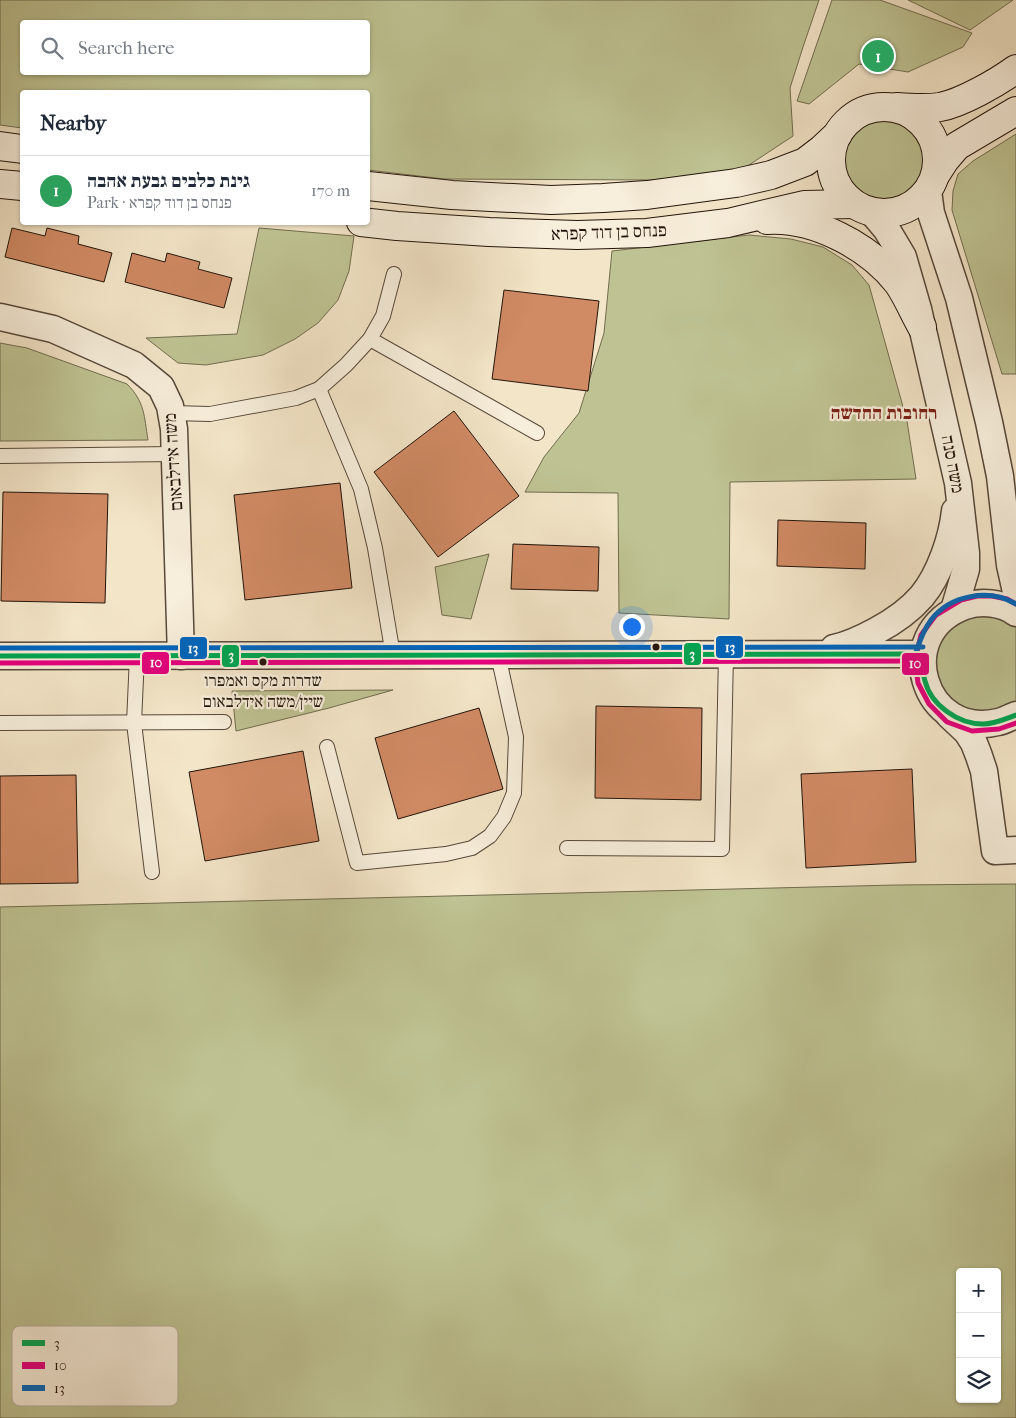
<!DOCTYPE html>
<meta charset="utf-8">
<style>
body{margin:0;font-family:"IM FELL French Canon","Frank Ruhl Libre",serif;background:#f6f6f7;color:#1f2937}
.controls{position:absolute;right:15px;bottom:15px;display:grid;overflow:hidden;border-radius:5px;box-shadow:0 1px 4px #0004}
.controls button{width:45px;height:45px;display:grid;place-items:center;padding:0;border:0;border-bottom:1px solid #e0e1e3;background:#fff;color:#1f2937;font:25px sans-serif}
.you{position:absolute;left:631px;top:626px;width:18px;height:18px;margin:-12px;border:4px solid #fff;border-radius:50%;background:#1a73e8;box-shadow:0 0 0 8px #1a73e833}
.badge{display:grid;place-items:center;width:32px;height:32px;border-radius:50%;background:#7c3aed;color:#fff;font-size:16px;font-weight:700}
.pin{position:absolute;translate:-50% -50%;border:2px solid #fff;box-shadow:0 1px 5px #0006}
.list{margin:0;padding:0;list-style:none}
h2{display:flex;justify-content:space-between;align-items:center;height:65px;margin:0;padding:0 20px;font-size:21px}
h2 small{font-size:16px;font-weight:400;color:#747a83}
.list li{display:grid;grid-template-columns:32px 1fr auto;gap:15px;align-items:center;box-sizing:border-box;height:70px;padding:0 20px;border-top:1px solid #e0e1e3}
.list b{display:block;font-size:19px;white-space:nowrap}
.list p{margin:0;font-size:16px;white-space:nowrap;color:#747a83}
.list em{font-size:16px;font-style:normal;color:#747a83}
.icon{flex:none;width:28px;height:28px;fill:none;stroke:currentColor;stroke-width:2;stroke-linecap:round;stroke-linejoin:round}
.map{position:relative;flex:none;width:1016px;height:1418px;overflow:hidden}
.search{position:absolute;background:#fff;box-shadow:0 1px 4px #0004;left:20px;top:20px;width:350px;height:55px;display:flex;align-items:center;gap:12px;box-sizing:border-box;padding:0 18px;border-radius:5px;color:#747a83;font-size:19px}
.panel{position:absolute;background:#fff;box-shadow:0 1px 4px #0004;left:20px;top:90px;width:350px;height:135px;border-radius:5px}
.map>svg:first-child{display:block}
</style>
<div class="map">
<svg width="1016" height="1418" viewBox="0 0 1016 1418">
<rect width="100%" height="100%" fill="#f3e5c8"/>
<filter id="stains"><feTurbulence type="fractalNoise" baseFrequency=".004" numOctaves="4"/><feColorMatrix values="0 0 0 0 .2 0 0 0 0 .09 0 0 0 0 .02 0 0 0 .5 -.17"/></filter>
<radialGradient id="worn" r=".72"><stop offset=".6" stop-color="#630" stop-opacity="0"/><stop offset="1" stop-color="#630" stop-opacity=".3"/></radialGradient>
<g fill="#bfc393" stroke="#716c4f" fill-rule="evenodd">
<path d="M0 0H819L803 47 790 88 793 136 737 173 650 180 444 179 368 170V92H22V128L0 125ZM22 22H368V72H22Z"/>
<path d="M832 0H880L972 33 963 47 908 72 859 64 809 104 797 101Z"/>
<path d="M908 0H1013L970 30Z"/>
<circle cx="884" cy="160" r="39"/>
<path d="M1016 134V374H1002L952 210 953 191 958 174 973 161Z"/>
<path d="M259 228 354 236 349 271 338 300 318 323 295 339 263 355 206 365 178 363 146 338 237 334Z"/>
<path d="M749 235 791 239 823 247 852 265 869 285 907 421 916 479 730 482 729 619 619 613 618 493 525 492 544 457 579 413 604 333 612 251Z"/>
<path d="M0 343 27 348 127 384C145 402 144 416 148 440L0 441Z"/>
<path d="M489 554 471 619 442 615 435 567Z"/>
<path d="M984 613 1016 624V702L1002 711 985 714 951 703 933 673 940 637 951 624Z"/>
<path d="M393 690 329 708 236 731 232 691Z"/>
<path d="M1016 884V1418H0V907L896 885ZM960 1272H997V1399H960Z"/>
</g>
<g fill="#d08a64" stroke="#23140b">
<path d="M12 228 45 236 47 228 79 236 78 244 112 253 104 282 5 257Z"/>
<path d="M132 253 165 262 167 253 200 262 198 269 232 278 224 308 125 282Z"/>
<path d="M504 290 599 301 588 391 492 379Z"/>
<path d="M454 411 519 496 438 557 374 472Z"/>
<path d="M340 483 352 588 245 600 234 495Z"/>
<path d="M3 492 108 494 105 603 1 601Z"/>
<path d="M778 520 866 523 865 569 777 566Z"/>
<path d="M513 544 599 547 598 591 511 589Z"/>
<path d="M596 706 702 708 701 800 595 798Z"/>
<path d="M479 708 503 789 398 819 375 738Z"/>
<path d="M303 751 319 841 205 861 189 772Z"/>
<path d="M912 769 916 862 806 868 801 774Z"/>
<path d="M76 775 78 883 0 884V776Z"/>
</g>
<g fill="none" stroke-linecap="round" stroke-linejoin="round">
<g stroke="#57483a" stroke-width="16">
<g id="service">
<path d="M370 339 537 433"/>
<path d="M319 389 361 489 375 548 393 655"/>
<path d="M171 413 210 414 296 398 319 389 346 365 370 339 383 316 394 274"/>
<path d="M0 456 175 454"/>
<path d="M137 656 134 723 152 872"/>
<path d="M0 723 224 722"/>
<path d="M327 747 357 863 446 854 472 848 490 836 504 817 514 793 516 737 498 655"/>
<path d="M567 848 722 849 726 654"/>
</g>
</g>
<g stroke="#57483a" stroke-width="29">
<g id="minor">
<path d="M928 191 931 213 959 298 989 422 1000 476 1010 565 1016 592"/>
<path d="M871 211 887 230 903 257 918 309 958 483 966 553V569L954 610"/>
<path d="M0 317 53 329 134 365 161 387 170 406 174 429 181 656"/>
<path d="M1016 613C1002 602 981 601 965 606 890 633 924 740 998 722 1004 721 1010 717 1016 715"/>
<path d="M834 648C849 645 863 638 876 631 893 622 910 610 922 596 940 574 952 538 955 511"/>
<path d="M0 656 923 654"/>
<path d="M949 715 967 732 974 743 979 756 984 771 995 851 1016 850"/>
</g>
</g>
<g stroke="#23140b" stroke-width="30">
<g id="secondary">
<circle cx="884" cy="160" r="53"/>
<path d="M897 107C911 108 925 109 940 107 962 103 998 82 1016 69"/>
<path d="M0 146 22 149"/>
<path d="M936 174 945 160 957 146 1016 111"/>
<path d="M0 184 22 186"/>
<path d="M368 186 452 195 551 200 603 198 647 195 736 183 771 175 805 162 822 149 838 134"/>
<path d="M767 220C814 217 869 246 898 283 907 296 914 313 922 327"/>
<path d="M361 222 397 226 489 232 577 235 647 233 728 223 804 205 854 204"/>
</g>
</g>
<use href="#service" stroke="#f7eedb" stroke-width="14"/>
<use href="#minor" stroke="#f7eedb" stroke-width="26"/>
<use href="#secondary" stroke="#f7eedb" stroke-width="28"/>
<g stroke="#f7eedb" stroke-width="9">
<g id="bus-1">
<path d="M923 654C923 663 922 672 925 681 931 705 958 724 983 724 994 724 1005 719 1016 715"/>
<path d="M0 656 923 654"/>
</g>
</g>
<g stroke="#f7eedb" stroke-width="9">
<g id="bus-2">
<path d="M1016 604 1007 599 992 596H977L961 600 936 615 921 635 915 660 918 683 929 704 947 722 972 731 999 729 1016 723"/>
<path d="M0 663 923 661"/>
</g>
</g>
<g stroke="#f7eedb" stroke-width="9">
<g id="bus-3">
<path d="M0 648 923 647"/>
<path d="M916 652C920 640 924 629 931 620 950 595 989 588 1016 604"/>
</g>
</g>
<use href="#bus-1" stroke="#00a651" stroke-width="5"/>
<use href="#bus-2" stroke="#e5007d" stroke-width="5"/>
<use href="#bus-3" stroke="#0065bd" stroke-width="5"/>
</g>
<g fill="#23140b" stroke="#f7eedb" stroke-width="2">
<circle cx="656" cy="647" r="4.5"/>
<circle cx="263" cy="662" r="4.5"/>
</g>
<g text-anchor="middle" stroke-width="4.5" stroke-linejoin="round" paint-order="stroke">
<g font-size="17" fill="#23140b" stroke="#f7eedb">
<text x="263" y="686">שדרות מקס ואמפרו<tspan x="263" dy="21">שיין/משה אידלבאום</tspan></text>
</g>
<g font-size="18" fill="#23140b" stroke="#f7eedb">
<text transform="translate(609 232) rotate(-2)" y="6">פנחס בן דוד קפרא</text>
<text transform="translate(173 462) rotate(-94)" y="6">משה אידלבאום</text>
<text transform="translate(953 464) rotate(79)" y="6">משה סנה</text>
</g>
<g font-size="19" font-weight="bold" fill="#7a1f14" stroke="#f7eedb">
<text x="884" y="419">רחובות החדשה</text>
</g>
</g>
<rect x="12" y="1326" width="166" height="80" rx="8" fill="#f7eedb" stroke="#b7ad9d" stroke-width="1"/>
<rect x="22" y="1340" width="23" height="6" fill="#00a651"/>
<rect x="22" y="1362" width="23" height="7" fill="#e5007d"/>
<rect x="22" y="1385" width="23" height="6" fill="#0065bd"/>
<g font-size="14" fill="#23140b">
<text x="54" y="1348">3</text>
<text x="54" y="1370">10</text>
<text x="54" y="1393">13</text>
</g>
<g stroke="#f7eedb" stroke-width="2">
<rect x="715" y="635" width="29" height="24" rx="5" fill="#0065bd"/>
<rect x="179" y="636" width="29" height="24" rx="5" fill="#0065bd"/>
<rect x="683" y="642" width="19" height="24" rx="5" fill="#00a651"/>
<rect x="221" y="644" width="19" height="24" rx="5" fill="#00a651"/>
<rect x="141" y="651" width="29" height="24" rx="5" fill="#e5007d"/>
<rect x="901" y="652" width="29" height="24" rx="5" fill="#e5007d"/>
</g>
<g font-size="14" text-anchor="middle" font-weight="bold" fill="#fff">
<text x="730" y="652">13</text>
<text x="193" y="653">13</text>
<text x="692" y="659">3</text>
<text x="231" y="660">3</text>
<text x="156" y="667">10</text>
<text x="915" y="668">10</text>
</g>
<rect width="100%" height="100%" filter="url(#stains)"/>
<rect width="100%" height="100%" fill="url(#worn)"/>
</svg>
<div class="controls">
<button>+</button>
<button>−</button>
<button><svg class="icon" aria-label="layers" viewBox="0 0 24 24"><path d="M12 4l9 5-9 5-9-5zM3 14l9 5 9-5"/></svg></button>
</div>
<div class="you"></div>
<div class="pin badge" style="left:878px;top:56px;background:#2e9e5b">1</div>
<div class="search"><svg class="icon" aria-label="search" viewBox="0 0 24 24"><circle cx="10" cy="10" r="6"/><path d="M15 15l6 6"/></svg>Search here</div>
<section class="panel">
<h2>Nearby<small></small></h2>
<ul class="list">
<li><span class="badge" style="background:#2e9e5b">1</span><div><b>גינת כלבים גבעת אהבה</b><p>Park · פנחס בן דוד קפרא</p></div><em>170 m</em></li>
</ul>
</section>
</div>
